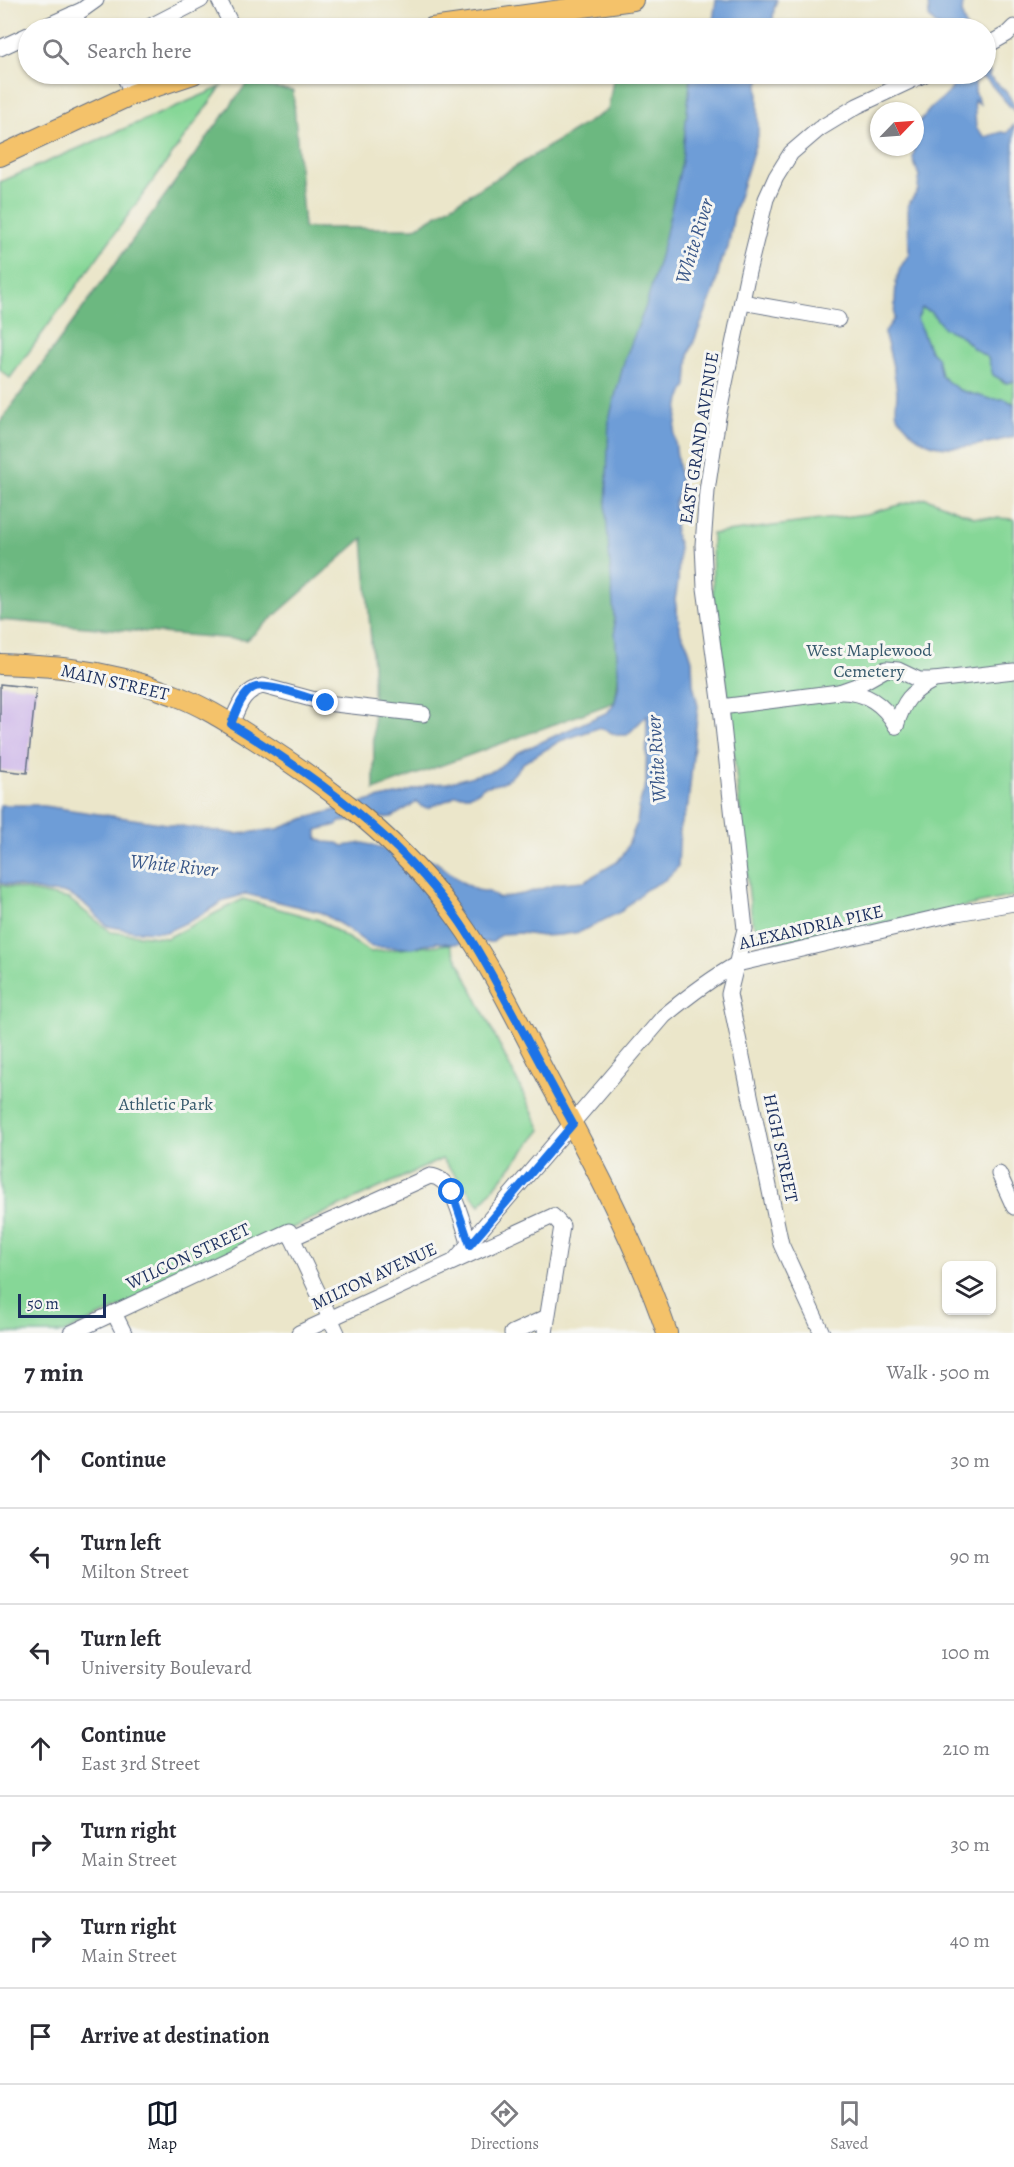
<!DOCTYPE html>
<meta charset="utf-8">
<style>
body{margin:0;font-family:Alegreya,serif;background:#f2f2f3;color:#2b2b33}
.controls{position:absolute;right:18px;bottom:18px;display:grid;overflow:hidden;border-radius:9px;box-shadow:0 2px 4px #0004}
.controls button{width:54px;height:54px;display:grid;place-items:center;padding:0;border:0;border-bottom:2px solid #e1e1e2;background:#fff;color:#2b2b33;font:30px sans-serif}
.compass{position:absolute;left:870px;top:102px;width:54px;height:54px;border-radius:50%;background:#fff;box-shadow:0 2px 4px #0004;rotate:65deg}
.scale{position:absolute;left:18px;bottom:15px;width:88px;box-sizing:border-box;padding-left:6px;border:3px solid #1b2f5e;border-top:0;font-size:16px;line-height:21px;white-space:nowrap;color:#1b2f5e;-webkit-text-stroke:4px #f6f6f2;paint-order:stroke}
.stop{position:absolute;width:18px;height:18px;margin:-14px;border:4px solid #1a73e8;border-radius:50%;background:#fff}
.stop.end{background:#1a73e8;border-color:#fff;box-shadow:0 2px 6px #0008}
.list{margin:0;padding:0;list-style:none}
h2{display:flex;justify-content:space-between;align-items:center;height:78px;margin:0;padding:0 24px;font-size:26px}
h2 small{font-size:20px;font-weight:400;color:#7c7c81}
.list li{display:grid;grid-template-columns:39px 1fr auto;gap:18px;align-items:center;box-sizing:border-box;height:96px;padding:0 24px;border-top:2px solid #e1e1e2}
.list b{display:block;font-size:22px;white-space:nowrap}
.list p{margin:0;font-size:20px;white-space:nowrap;color:#7c7c81}
.list em{font-size:20px;font-style:normal;color:#7c7c81}
.icon{flex:none;width:33px;height:33px;fill:none;stroke:currentColor;stroke-width:2;stroke-linecap:round;stroke-linejoin:round}
.map{position:relative;flex:none;width:1014px;height:1333px;overflow:hidden}
.search{position:absolute;background:#fff;box-shadow:0 2px 4px #0004;left:18px;right:18px;top:18px;height:66px;display:flex;align-items:center;gap:15px;box-sizing:border-box;padding:0 21px;border-radius:33px;color:#7c7c81;font-size:22px}
.sheet{height:750px;background:#fff}
nav{display:flex;justify-content:space-around;align-items:center;box-sizing:border-box;height:84px;border-top:2px solid #e1e1e2;background:#fff;font-size:16px;color:#7c7c81}
nav a{display:grid;justify-items:center;gap:3px}
nav .on{color:#111827}
.map>svg:first-child{display:block}
</style>
<div class="map">
<svg width="1014" height="1333" viewBox="0 0 1014 1333">
<rect width="100%" height="100%" fill="#f6f6f2"/>
<filter id="ink" filterUnits="userSpaceOnUse"><feTurbulence type="fractalNoise" baseFrequency=".0167" numOctaves="2"/><feDisplacementMap in="SourceGraphic" scale="12" xChannelSelector="R" yChannelSelector="G"/><feConvolveMatrix kernelMatrix="1 2 1 2 8 2 1 2 1" color-interpolation-filters="sRGB"/></filter>
<filter id="wash" filterUnits="userSpaceOnUse"><feTurbulence type="fractalNoise" baseFrequency=".008" numOctaves="4" result="noise"/><feDisplacementMap in="SourceGraphic" scale="24" xChannelSelector="R" yChannelSelector="G"/><feGaussianBlur stdDeviation="1.35" result="paint"/><feColorMatrix in="noise" values="0 0 0 0 0 0 0 0 0 0 0 0 0 0 0 0 0 1.4 0 .05"/><feComposite in="paint" operator="in"/></filter>
<g filter="url(#wash)">
<rect width="100%" height="100%" fill="#ebe6ca"/>
<g fill="#86d797" stroke="#50837a" stroke-width="1.5">
<path d="M221 87 10 378 0 370V182Z"/>
<path d="M922 308 931 312 944 328 960 335 973 348 988 358 1002 382 1007 383 1014 381V404L1005 399H990L959 390 947 381 941 376 937 357 929 349 917 319Z"/>
<path d="M926 498 974 517 1014 519V896L799 942C781 945 761 939 752 921L725 673 713 596 712 534 866 514Z"/>
<path d="M0 885 69 899 111 932 167 938 243 899 319 920 370 952 450 944 541 1130 480 1205 442 1159 64 1333H0Z"/>
</g>
<path fill="#6cb880" stroke="#44746f" stroke-width="1.5" d="M614 74H696L615 702 374 790 373 666 363 538 247 640 0 620V422L247 83 293 91 304 228H415L608 110Z"/>
<g fill="#6e9dd7" stroke="#44669a" stroke-width="1.5" fill-rule="evenodd">
<path d="M716 0H777L774 9 772 28H712Z"/>
<path d="M928 0H963L962 15 966 28H939L929 17Z"/>
<path d="M986 69 990 72 989 77C1000 86 1014 96 1014 111L987 80 981 77 975 83V92L980 104 974 100 976 128 985 137 1002 132 1007 133 1014 125V381L1007 383 993 375 988 358 973 348 960 335 944 328 931 312 922 308 917 319 929 349 937 357 941 376 947 381 959 390 990 399H1005L1014 404V437C979 445 931 460 906 426 903 423 899 419 897 415 895 409 897 399 897 392 895 372 890 352 884 333L894 319 896 282 900 268 909 254 908 205 918 190 919 176 913 159 917 131 915 126C921 120 926 114 931 108 943 96 955 94 955 74H986Z"/>
<path d="M691 74H763L758 85V136L734 213 728 248 721 260 715 288 689 354 687 385 680 399 674 434 680 479 679 490 674 504 676 515 675 533 679 547 678 582 675 600 681 634 687 644 692 660 693 684 698 706 688 805 680 826 678 867 665 880 645 890 622 911 580 932 560 935 542 936 521 933 502 934 493 942 450 944 437 942 412 948 372 947 345 927 320 912 246 894 225 900 196 918 166 932 134 931 107 926 87 906 67 893 47 892 0 883V805H37L236 834 278 829 306 818 380 798 401 794 430 784 447 783 495 770 517 753 608 712 615 702 619 683 606 512 609 419 625 359 646 306 664 242 682 161ZM647 715 646 784 640 802 637 823 625 852 617 862 585 881 561 883 523 894 499 898 489 892 477 890 462 882 436 862 363 843 343 846 338 843 324 842 317 838V830L336 825 340 822 392 817 417 802 422 807 429 808C438 802 449 802 455 795H469L478 792 483 787 502 783 513 775 523 763 560 741 598 728 606 730 616 735H627Z"/>
</g>
<g id="blocks">
<path fill="#cdb5e9" d="M0 684 36 688 27 773 0 770Z"/>
</g>
</g>
<g filter="url(#ink)">
<use href="#blocks" fill-opacity="0" stroke="#646f84" stroke-width="1.5"/>
<g fill="none" stroke-linecap="round" stroke-linejoin="round">
<g stroke="#646f84" stroke-width="17">
<g id="minor">
<path d="M219 0 233 28"/>
<path d="M73 14 82 28"/>
<path d="M42 28 82 10 96 0"/>
<path d="M147 28 201 0"/>
<path d="M986 46 1007 34 1014 27"/>
<path d="M0 48 28 35"/>
<path d="M123 74 133 94"/>
<path d="M742 302 838 319"/>
<path d="M721 707 839 692"/>
<path d="M231 724C239 706 242 691 263 686L326 703 423 714"/>
<path d="M896 726C884 704 865 691 839 692L856 686 886 669 898 670 919 680H934L1014 671"/>
<path d="M896 726C904 700 910 693 934 680"/>
<path d="M999 1174 1014 1207"/>
<path d="M292 1238 430 1176C455 1177 462 1225 470 1245"/>
<path d="M455 1260 664 1016C687 997 710 979 737 964L957 913 1014 903"/>
<path d="M114 1313 124 1333"/>
<path d="M71 1333 289 1231 337 1333"/>
<path d="M299 1333 553 1216 562 1226 545 1333"/>
<path d="M512 1333 547 1317"/>
<path d="M822 1333 781 1244 729 994 745 929 721 707 705 588 703 545 707 491 718 417 748 272 766 199 776 177 791 153 819 129 857 106 925 74"/>
</g>
</g>
<g stroke="#646f84" stroke-width="22">
<g id="major">
<path d="M432 28 633 0"/>
<path d="M0 156 133 94 193 74"/>
<path d="M0 664C24 665 47 666 71 669 104 673 143 683 174 695 202 705 228 722 253 738 330 787 404 843 457 918 492 966 521 1028 549 1081 593 1162 637 1245 667 1333"/>
</g>
</g>
<use href="#minor" stroke="#fff" stroke-width="15"/>
<use href="#major" stroke="#f4c26a" stroke-width="20"/>
</g>
</g>
<g fill="none" stroke-linecap="round" stroke-linejoin="round" filter="url(#ink)">
<path stroke="#1a73e8" stroke-width="8" d="M326 703C311 699 266 681 253 688 241 695 236 712 231 724 316 777 398 835 457 918 473 940 486 964 499 988 524 1033 548 1079 573 1124L470 1245 452 1192"/>
</g>
<g text-anchor="middle" stroke-width="6" stroke-linejoin="round" paint-order="stroke">
<g font-size="18" fill="#1b2f5e" stroke="#f6f6f2">
<text transform="translate(699 438) rotate(-81)" y="6">EAST GRAND AVENUE</text>
<text transform="translate(115 682) rotate(13)" y="6">MAIN STREET</text>
<text transform="translate(811 927) rotate(-13)" y="6">ALEXANDRIA PIKE</text>
<text transform="translate(781 1148) rotate(78)" y="6">HIGH STREET</text>
<text transform="translate(188 1256) rotate(-25)" y="6">WILCON STREET</text>
<text transform="translate(374 1276) rotate(-25)" y="6">MILTON AVENUE</text>
</g>
<g font-size="18" fill="#36596c" stroke="#f6f6f2">
<text x="869" y="656">West Maplewood<tspan x="869" dy="21">Cemetery</tspan></text>
<text x="166" y="1110">Athletic Park</text>
</g>
<g font-size="20" font-style="italic" fill="#385688" stroke="#f6f6f2">
<text transform="translate(694 241) rotate(-73)" y="7">White River</text>
<text transform="translate(656 759) rotate(-94)" y="7">White River</text>
<text transform="translate(174 865) rotate(6)" y="7">White River</text>
</g>
</g>
</svg>
<div class="controls">
<button><svg class="icon" aria-label="layers" viewBox="0 0 24 24"><path d="M12 4l9 5-9 5-9-5zM3 14l9 5 9-5"/></svg></button>
</div>
<svg class="compass" viewBox="-18 -18 36 36"><path d="M0-13l5 13h-10z" fill="#e53935"/><path d="M0 13l5-13h-10z" fill="#7c7c81"/></svg>
<div class="scale">50 m</div>
<div class="stop" style="left:452px;top:1192px"></div>
<div class="stop end" style="left:326px;top:703px"></div>
<div class="search"><svg class="icon" aria-label="search" viewBox="0 0 24 24"><circle cx="10" cy="10" r="6"/><path d="M15 15l6 6"/></svg>Search here</div>
</div>
<section class="sheet">
<h2>7 min<small>Walk · 500 m</small></h2>
<ul class="list">
<li><svg class="icon" aria-label="ahead" viewBox="0 0 24 24"><path d="M12 20V5M6 11l6-6 6 6"/></svg><div><b>Continue</b></div><em>30 m</em></li>
<li><svg class="icon" aria-label="left" viewBox="0 0 24 24"><path d="M17 20v-9H6M10 6l-5 5 5 5"/></svg><div><b>Turn left</b><p>Milton Street</p></div><em>90 m</em></li>
<li><svg class="icon" aria-label="left" viewBox="0 0 24 24"><path d="M17 20v-9H6M10 6l-5 5 5 5"/></svg><div><b>Turn left</b><p>University Boulevard</p></div><em>100 m</em></li>
<li><svg class="icon" aria-label="ahead" viewBox="0 0 24 24"><path d="M12 20V5M6 11l6-6 6 6"/></svg><div><b>Continue</b><p>East 3rd Street</p></div><em>210 m</em></li>
<li><svg class="icon" aria-label="right" viewBox="0 0 24 24"><path d="M7 20v-9h11M14 6l5 5-5 5"/></svg><div><b>Turn right</b><p>Main Street</p></div><em>30 m</em></li>
<li><svg class="icon" aria-label="right" viewBox="0 0 24 24"><path d="M7 20v-9h11M14 6l5 5-5 5"/></svg><div><b>Turn right</b><p>Main Street</p></div><em>40 m</em></li>
<li><svg class="icon" aria-label="arrive" viewBox="0 0 24 24"><path d="M6 21V4h12l-3 4 3 4H6"/></svg><div><b>Arrive at destination</b></div></li>
</ul>
</section>
<nav>
<a class="on"><svg class="icon" aria-label="map" viewBox="0 0 24 24"><path d="M3 6l6-2 6 2 6-2v14l-6 2-6-2-6 2zM9 4v14M15 6v14"/></svg>Map</a>
<a><svg class="icon" aria-label="directions" viewBox="0 0 24 24"><path d="M12 3l9 9-9 9-9-9zM9 14v-3h6M13 9l2 2-2 2"/></svg>Directions</a>
<a><svg class="icon" aria-label="saved" viewBox="0 0 24 24"><path d="M7 4h10v16l-5-4-5 4z"/></svg>Saved</a>
</nav>
